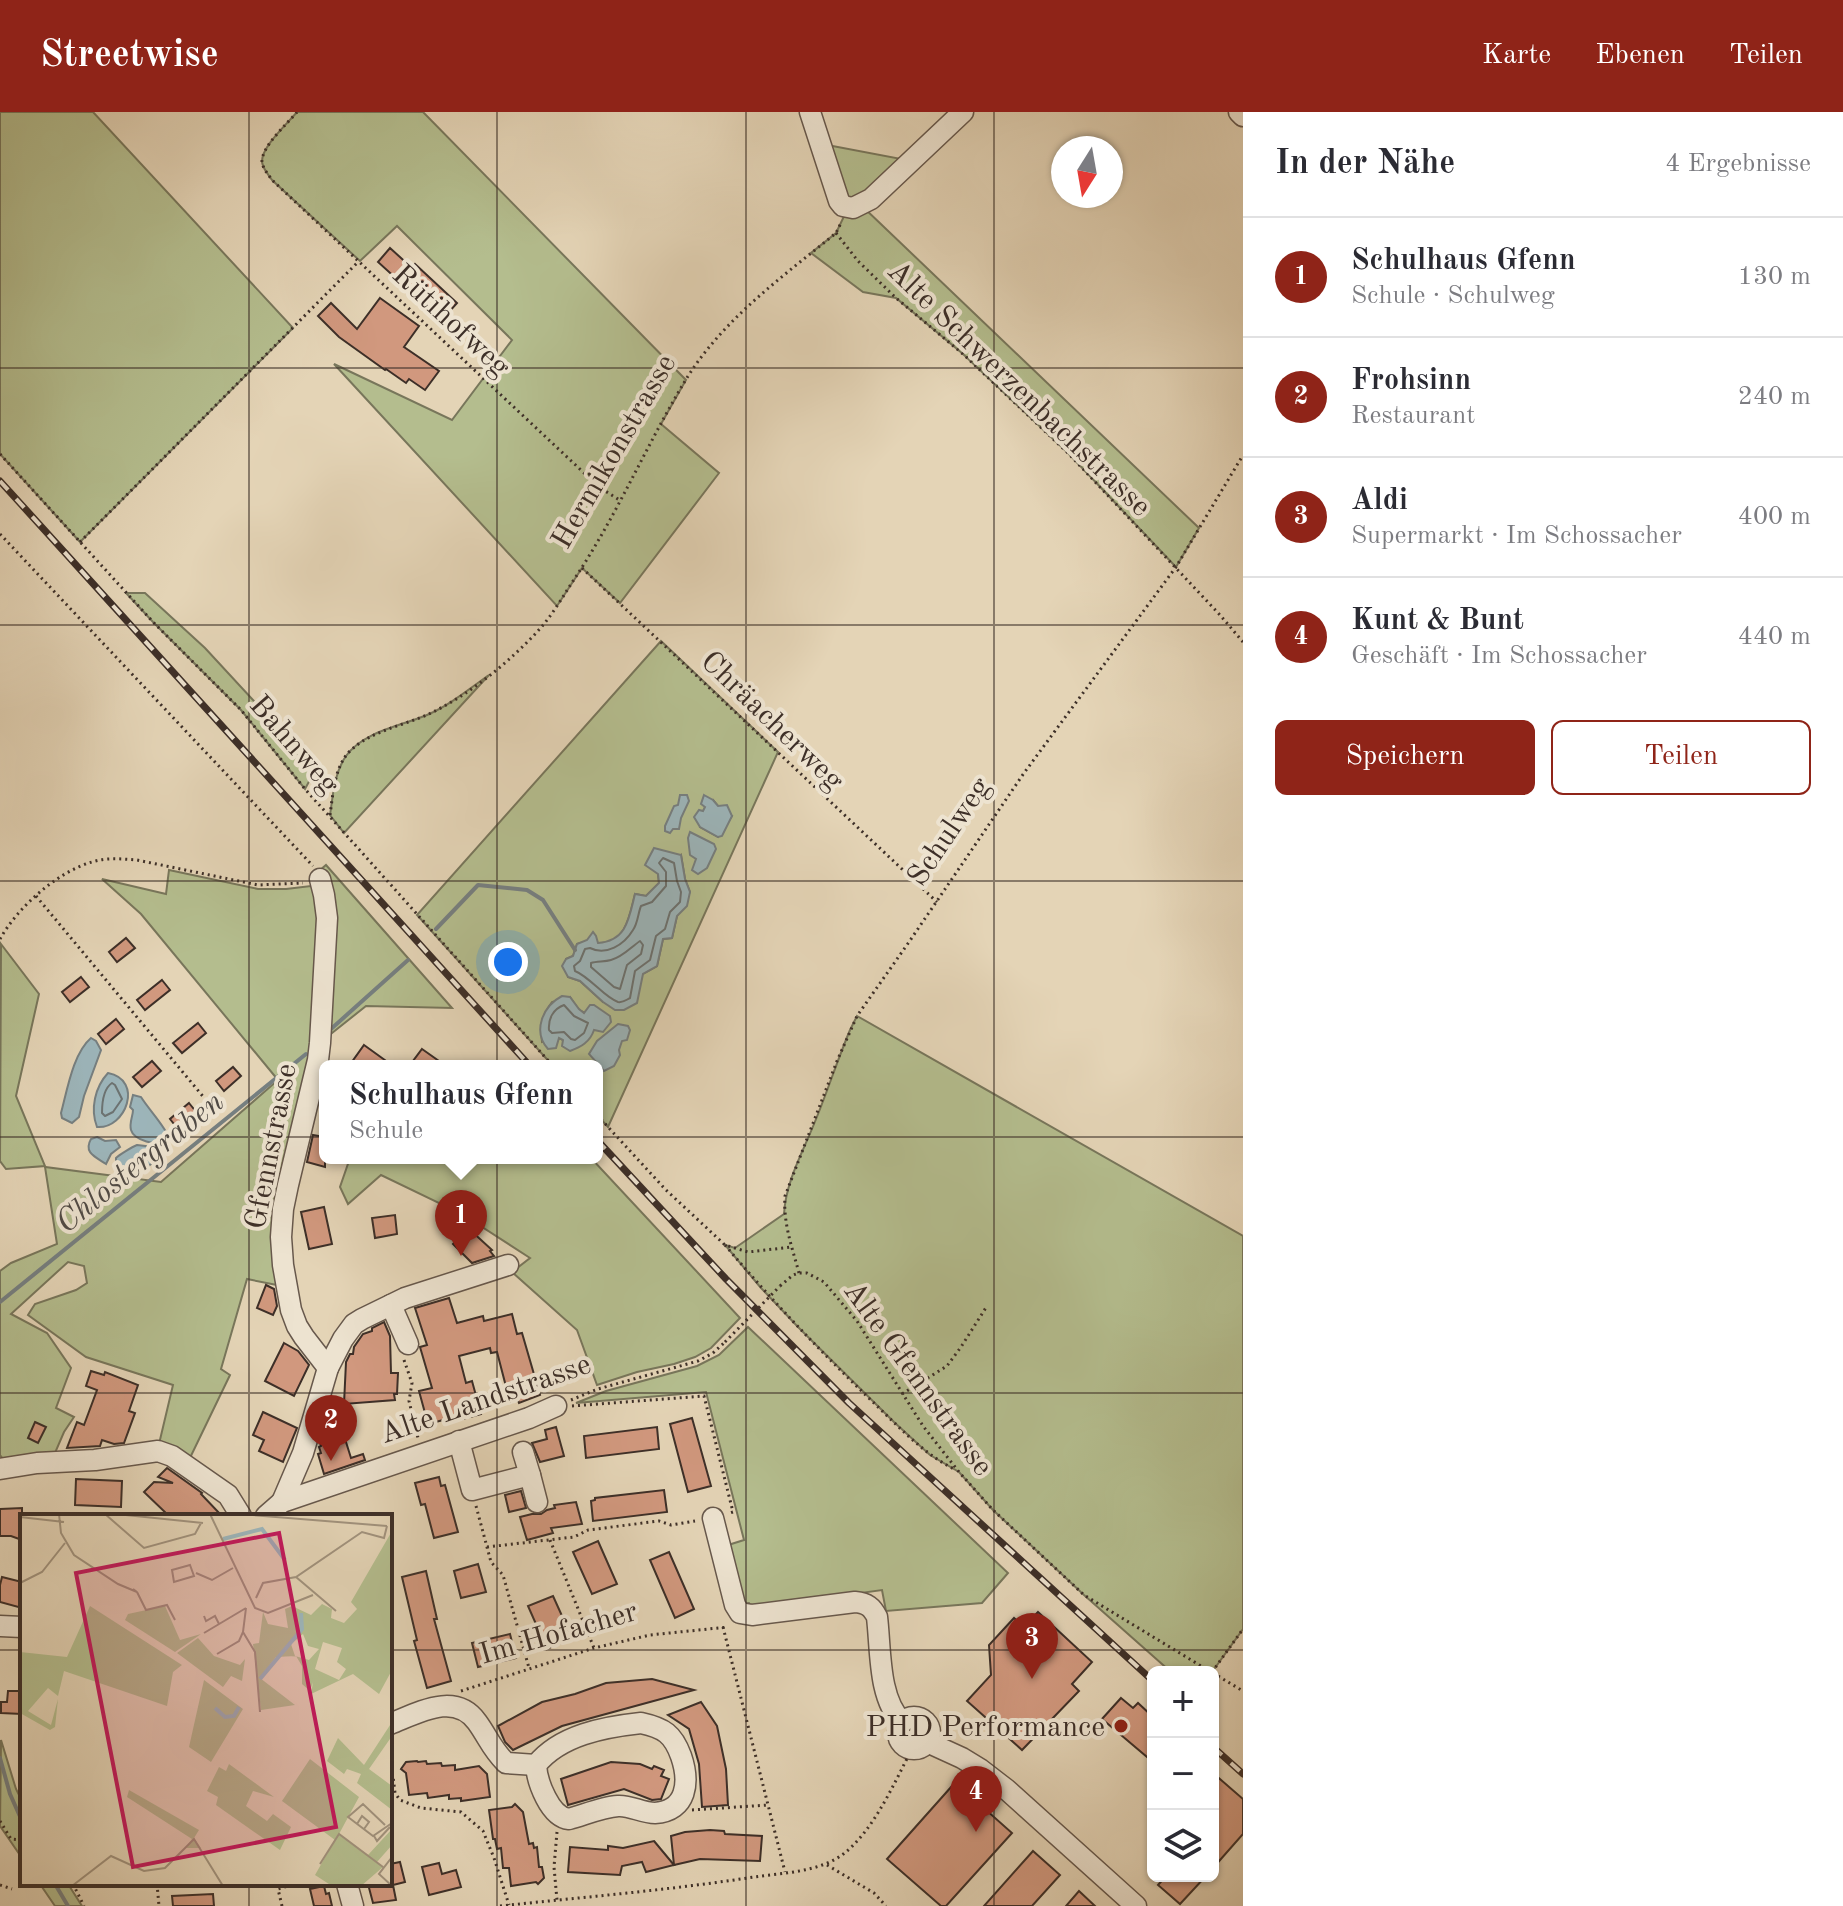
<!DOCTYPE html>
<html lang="de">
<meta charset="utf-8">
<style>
body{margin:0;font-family:"Old Standard TT",serif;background:#f2f2f3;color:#2b2b33}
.controls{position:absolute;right:24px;bottom:24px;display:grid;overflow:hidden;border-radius:12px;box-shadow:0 2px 6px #0004}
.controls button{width:72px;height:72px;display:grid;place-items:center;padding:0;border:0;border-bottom:2px solid #e1e1e2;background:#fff;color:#2b2b33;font:40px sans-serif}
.compass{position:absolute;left:1051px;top:24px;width:72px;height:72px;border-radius:50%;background:#fff;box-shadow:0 2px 6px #0004;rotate:191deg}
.you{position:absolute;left:508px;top:850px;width:28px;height:28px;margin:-20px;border:6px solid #fff;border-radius:50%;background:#1a73e8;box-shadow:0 0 0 12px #1a73e833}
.badge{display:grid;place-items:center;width:52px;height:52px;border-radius:50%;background:#8f2418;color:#fff;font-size:26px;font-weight:700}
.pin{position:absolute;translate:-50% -66px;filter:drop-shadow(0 2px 4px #0008)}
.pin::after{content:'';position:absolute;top:42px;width:28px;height:24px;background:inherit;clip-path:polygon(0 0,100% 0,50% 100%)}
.popup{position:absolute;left:319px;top:948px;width:284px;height:104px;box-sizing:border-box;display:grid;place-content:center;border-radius:12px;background:#fff;filter:drop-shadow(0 2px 6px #0005);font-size:26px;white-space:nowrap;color:#7c7c81}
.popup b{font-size:30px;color:#2b2b33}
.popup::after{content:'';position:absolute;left:50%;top:100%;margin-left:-16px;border:16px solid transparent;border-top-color:#fff}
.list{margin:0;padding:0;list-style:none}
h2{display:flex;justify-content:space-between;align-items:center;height:104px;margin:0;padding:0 32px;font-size:34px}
h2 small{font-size:26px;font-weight:400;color:#7c7c81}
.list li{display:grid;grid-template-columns:52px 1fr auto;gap:24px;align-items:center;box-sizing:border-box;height:120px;padding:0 32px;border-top:2px solid #e1e1e2}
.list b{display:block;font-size:30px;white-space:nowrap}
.list p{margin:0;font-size:26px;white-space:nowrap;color:#7c7c81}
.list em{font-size:26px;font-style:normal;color:#7c7c81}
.actions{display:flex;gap:16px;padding:24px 32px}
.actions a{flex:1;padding:18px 0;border:2px solid #8f2418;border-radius:12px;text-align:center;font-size:28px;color:#8f2418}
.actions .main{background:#8f2418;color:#fff}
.icon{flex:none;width:44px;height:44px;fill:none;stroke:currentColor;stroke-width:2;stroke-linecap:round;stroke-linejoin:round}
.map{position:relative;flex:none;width:1243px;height:1794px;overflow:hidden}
header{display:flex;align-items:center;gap:48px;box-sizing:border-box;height:112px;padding:0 40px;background:#8f2418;color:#fff}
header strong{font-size:38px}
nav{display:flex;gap:44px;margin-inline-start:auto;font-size:28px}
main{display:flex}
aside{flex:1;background:#fff}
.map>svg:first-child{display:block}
</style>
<header>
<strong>Streetwise</strong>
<nav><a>Karte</a><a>Ebenen</a><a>Teilen</a></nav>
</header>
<main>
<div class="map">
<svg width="1243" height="1794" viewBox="0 0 1243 1794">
<rect width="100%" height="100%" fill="#e4d4b6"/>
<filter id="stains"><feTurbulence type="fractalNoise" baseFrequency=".0025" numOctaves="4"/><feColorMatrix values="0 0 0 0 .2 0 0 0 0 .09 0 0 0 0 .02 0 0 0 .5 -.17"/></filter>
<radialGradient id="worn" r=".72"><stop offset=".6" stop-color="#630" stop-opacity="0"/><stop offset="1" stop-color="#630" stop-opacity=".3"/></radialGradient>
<g fill="#b4bd8e" stroke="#78765b" stroke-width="2" fill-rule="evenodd">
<path d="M0 0H93L293 216 80 430 0 342Z"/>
<path d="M297 0H423L686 268 661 312 719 361 620 491 582 456 557 494 334 252 452 308 512 228 397 114 360 149 272 68C268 62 263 57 262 50 261 35 288 11 297 0Z"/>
<path d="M822 32 912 49 862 94 1199 416 1176 455 1068 341 963 242 896 186 863 180 811 141 836 121 848 96Z"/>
<path d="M126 481H145L205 536 276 613 312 664 305 677 241 598 153 510Z"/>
<path d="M661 529 778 640 608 1015 597 1003V954H553L417 803ZM713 688 718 694 732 704 718 725 700 715 705 695ZM681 743 685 767 690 780 677 804 672 826 663 827 657 854 643 862 603 890 580 869 568 865 566 847 573 844 577 832C587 828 591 831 602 831 626 831 630 801 635 782L646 784 659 771 658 762ZM570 885 579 898 585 901 563 928 559 926 542 930C540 911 541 906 552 890Z"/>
<path d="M489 563 344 721 330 703C333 684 334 661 346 644 364 619 401 614 427 603 450 593 469 577 489 563Z"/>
<path d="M326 753 452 896 366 894 327 925 319 759Z"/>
<path d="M169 758 258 777H286L311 774 320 782 313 946 282 1174 247 1167 221 1257 230 1263 188 1350 159 1332 173 1273 86 1245 28 1203 35 1192 76 1178 87 1171 84 1154 68 1150 11 1202 47 1221 71 1256 56 1296 74 1305 64 1320 55 1341 7 1352 0 1343V1159L11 1151 57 1132 45 1055 161 1070 278 968 141 802 102 767 166 782Z"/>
<path d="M1 832 39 882 16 984 45 1054 6 1057 0 1049Z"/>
<path d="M857 904 1243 1124V1517L1212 1560H1171L1084 1483 993 1398 959 1360 930 1343 894 1310 798 1215 761 1176 725 1133 735 1136 784 1102C786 1069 802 1042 814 1012 827 981 837 949 850 918Z"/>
<path d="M350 1046H591L740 1206 711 1236 695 1245 674 1252 637 1260 597 1273 577 1218 512 1160 530 1146 462 1102 381 1063 348 1092 340 1075Z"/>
<path d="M748 1215 1008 1461 982 1491 886 1499 882 1478 752 1496 749 1491 740 1492 725 1434 744 1428 706 1280 576 1291 606 1279 697 1254 719 1243Z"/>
<path d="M1 1628 16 1677 22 1689V1746L0 1714Z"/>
<path d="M40 1772H68L82 1794H55Z"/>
</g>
<g fill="#9cb5ba" stroke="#767f80" stroke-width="2">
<path d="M680 683H687L689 689 681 706 679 717H673L670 721 665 719V714L674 694 678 693Z"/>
<path d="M704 683 713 688 718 694 727 693 732 704 722 724 718 725 700 715 694 705 699 698 703 699 705 695 701 692Z"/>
<path d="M690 720 714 732 716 737 707 756 698 762 692 758 696 747 690 743 688 726Z"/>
<path d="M654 736 681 743 685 767 690 780 687 794 677 804 672 826 663 827 657 854 643 862 637 891 624 898H615L603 890 580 869 568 865 562 854 566 847 573 844 577 832 587 828 593 820 596 824 598 831C627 829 629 806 635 782L646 784 659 771 658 762 645 753Z"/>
<path d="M562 884 570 885 579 897 584 901 590 893H594L610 904 611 910 603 920 594 918C590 930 581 935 570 939L562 934 563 928 559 926 556 936 548 937C532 919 543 894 562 884Z"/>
<path d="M618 912 628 914 630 918 627 928 622 929 619 938 620 943 614 954 604 959 589 942 597 929Z"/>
<path d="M91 926 96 929 101 938 84 984 79 1005 72 1011 62 1006 61 1001C67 979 73 941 91 926Z"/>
<path d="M108 961C144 968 126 1017 97 1015 90 997 95 975 108 961Z"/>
<path d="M133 983 141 985C149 998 166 1015 170 1028L167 1032C157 1033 134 1029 131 1018 129 1011 133 1004 133 998L130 995Z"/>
<path d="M97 1025 105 1029 116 1028 120 1035 111 1042 106 1052C96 1045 83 1041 91 1027Z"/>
<path d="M137 1033 154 1035 160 1041 158 1046 145 1057 133 1053 121 1055 116 1052V1046C119 1043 132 1035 137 1033Z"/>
</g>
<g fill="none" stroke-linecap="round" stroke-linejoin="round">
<g stroke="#6c7271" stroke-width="2">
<path d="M663 746 674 751 677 769 681 780 680 790 670 800 665 817 656 824 650 848 635 859 630 886C626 888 623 891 618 890 605 886 590 865 575 859L574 854 580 849 585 837 590 836C606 844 624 833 633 818 638 811 638 801 641 794L652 790 666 774V760L659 751Z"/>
<path d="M640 829 643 833 641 842 627 853 620 877 614 875 591 855V851C597 849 604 850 611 848 623 845 631 835 640 829Z"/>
<path d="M564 893 574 904 588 911 584 921 575 928 571 927 564 920 552 921 549 918C548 907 553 897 564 893Z"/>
<path d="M112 971 115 973 122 987 113 1000 105 1004 102 1001C102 991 103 977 112 971Z"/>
</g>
<g stroke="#767f80" stroke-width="4">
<path d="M436 817 478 773 527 778 543 788 575 838"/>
<path d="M331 917 408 848"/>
<path d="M0 1190 306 942"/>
<path d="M0 1646 10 1682 22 1709"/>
<path d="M55 1772 68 1794"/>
</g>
</g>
<g fill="#d1987e" stroke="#3d2f28" stroke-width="2">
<path d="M390 136 412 156 415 152 457 191 448 201 453 206 444 216 397 171 399 169 378 150Z"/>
<path d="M380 186 419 214 404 235 439 259 425 278 409 267 406 271 386 257 385 258 339 225 318 204 331 191 357 217Z"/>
<path d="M126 826 135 836 117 850 109 840Z"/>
<path d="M81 865 89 875 70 890 62 880Z"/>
<path d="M162 868 170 878 145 898 137 888Z"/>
<path d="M116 907 124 917 106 932 98 922Z"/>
<path d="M198 911 206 921 182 941 173 931Z"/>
<path d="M364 933 382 946 393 954H349Z"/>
<path d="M422 937 446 954H421L413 949Z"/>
<path d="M152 949 161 959 142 975 133 965Z"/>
<path d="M233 955 241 964 224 979 216 969Z"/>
<path d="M189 991 197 1001 178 1017 170 1007Z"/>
<path d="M313 1023 325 1025V1055L307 1050Z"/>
<path d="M324 1095 332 1132 309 1137 301 1100Z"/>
<path d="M395 1103 397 1122 375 1126 372 1106Z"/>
<path d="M468 1116 492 1138 490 1139 494 1144 472 1151 453 1132Z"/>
<path d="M266 1173 274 1177 277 1194 273 1203 257 1196Z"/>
<path d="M449 1186 457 1211 483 1204 484 1209 512 1202 517 1222 522 1221 540 1283 519 1291 518 1288 510 1290 497 1240 491 1241 490 1236 459 1244 466 1271 472 1269 481 1302 448 1311 447 1307 428 1312 419 1279 432 1276 420 1235 427 1233 415 1196Z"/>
<path d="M384 1210 390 1224 391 1261H398L397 1282H394L395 1288 344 1292 346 1250 350 1242H353L354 1235 363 1222 372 1219V1216Z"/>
<path d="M284 1231 298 1239 309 1253 294 1284 265 1269Z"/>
<path d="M91 1259 104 1263 105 1260 138 1273 129 1299 135 1301 124 1331 114 1332 102 1328 100 1334 67 1336 77 1310 84 1313 97 1278 86 1274Z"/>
<path d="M263 1300 297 1316 283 1350 259 1339 264 1328 253 1323Z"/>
<path d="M692 1306 711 1374 688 1380 670 1312Z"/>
<path d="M35 1310 46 1315 38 1331 28 1326Z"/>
<path d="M341 1314 351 1346 363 1342 365 1348 324 1362 318 1342 321 1341 319 1335 321 1334 320 1330 323 1320Z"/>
<path d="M556 1315 564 1344 540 1350 532 1331 547 1327 545 1318Z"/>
<path d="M657 1315 659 1337 586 1346 584 1324Z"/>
<path d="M167 1356 202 1381 201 1382 222 1404H169L144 1380 154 1370 173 1371 158 1365Z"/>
<path d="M439 1365 441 1374 445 1373 458 1420 434 1426 425 1392 421 1393 415 1371Z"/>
<path d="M76 1367 122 1369 121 1395 75 1393Z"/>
<path d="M664 1378 667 1400 593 1409 591 1389 595 1388V1386Z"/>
<path d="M521 1379 526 1396 509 1400 505 1383Z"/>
<path d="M576 1390 582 1412 551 1416 553 1421 527 1428 520 1405 532 1402H541L547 1398 555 1396 554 1393Z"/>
<path d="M22 1396V1428L11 1424H0V1397Z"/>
<path d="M598 1429 617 1472 592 1482 573 1440Z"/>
<path d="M669 1440 694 1497 675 1506 650 1448Z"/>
<path d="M478 1452 486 1480 461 1486 454 1459Z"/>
<path d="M426 1459 437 1507H434L451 1569 427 1576 414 1529 417 1528 402 1465Z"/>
<path d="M2 1465 22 1470V1496L0 1490V1473Z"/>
<path d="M553 1484 572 1526 547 1537 528 1494Z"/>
<path d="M1038 1500 1092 1550 1072 1572 1079 1579 1022 1638 967 1589 991 1563 989 1533 1014 1506 1024 1515Z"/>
<path d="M510 1522 516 1546 478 1555 472 1531Z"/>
<path d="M652 1567 694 1578 562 1614 513 1638 505 1630 498 1614 542 1590 575 1582 606 1571Z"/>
<path d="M8 1579H22V1602L1 1601V1590H7Z"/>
<path d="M1121 1586 1133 1596 1138 1591 1153 1605V1650L1102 1607Z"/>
<path d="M701 1590 717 1614 726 1657 728 1693 702 1695 699 1652 689 1617 668 1603Z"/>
<path d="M417 1649 418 1650 426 1649 427 1652 441 1651 442 1654 455 1653V1658L479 1654 487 1662 490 1685 461 1689V1686L449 1687V1683L428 1686 427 1681 409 1683 406 1661 401 1657 406 1650Z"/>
<path d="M611 1650 640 1652 652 1657 654 1654 664 1658 661 1664 669 1667 661 1687 652 1688 624 1677 568 1693 561 1667Z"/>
<path d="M1213 1661 1243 1687V1722L1213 1756Z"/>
<path d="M952 1674 964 1684 967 1681 1012 1721 946 1794H941L887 1747Z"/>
<path d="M515 1692 523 1700 529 1732 533 1731 534 1736 537 1735 539 1755H542L544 1766 538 1772 536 1770 511 1774 509 1756H503L501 1736 497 1737 495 1727H493L489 1698 512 1695Z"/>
<path d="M710 1718 724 1719 725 1722 762 1724 760 1749 700 1747 674 1753 671 1724 685 1720Z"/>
<path d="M654 1729 674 1753 646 1760 642 1750 622 1754 620 1763 568 1760 570 1735 608 1738V1734L623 1736Z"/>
<path d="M1033 1739 1060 1763 1032 1794H984Z"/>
<path d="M400 1750 405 1770 393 1773 396 1788 373 1791 368 1772H390V1752Z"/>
<path d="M439 1751 442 1762 456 1758 461 1775 429 1783 422 1755Z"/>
<path d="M1166 1764H1206L1180 1792 1158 1773Z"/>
<path d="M324 1774 326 1782 329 1781 332 1794H314L310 1777Z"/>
<path d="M1079 1779 1095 1794H1066Z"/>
<path d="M213 1782 214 1794H173L172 1784Z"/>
</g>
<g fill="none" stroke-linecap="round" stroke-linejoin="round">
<g stroke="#67584c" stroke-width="23">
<g id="minor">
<path d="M810 0 839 89 843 94 853 96 871 87 963 0"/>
<path d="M1239 0 1243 4"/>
<path d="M391 1193 408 1232"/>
<path d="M328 1256 343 1227 354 1212 362 1207 405 1186 508 1153"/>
<path d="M459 1329 472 1378 530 1363 537 1390"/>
<path d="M523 1340 530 1363"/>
<path d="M0 1357 37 1351 95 1348 158 1339 172 1344 228 1383 241 1404"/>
<path d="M282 1390 303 1341 328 1256 304 1225 297 1214 291 1198 283 1153 281 1125 283 1097 288 1073 318 948 320 931 327 806 324 783 320 767"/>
<path d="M266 1404 282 1390 529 1306 556 1294"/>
<path d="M713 1406 735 1493 740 1501 752 1503 855 1490C867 1491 872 1495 877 1505 881 1538 878 1586 902 1610"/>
<path d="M0 1514 22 1515"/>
<circle cx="914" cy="1621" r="16"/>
<path d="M641 1611C664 1616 673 1622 681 1644 690 1670 687 1699 655 1701 642 1701 630 1693 618 1694 602 1695 584 1703 569 1707 550 1705 537 1670 536 1653 560 1623 604 1615 641 1611Z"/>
<path d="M390 1612C418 1601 455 1579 477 1610 488 1625 491 1636 506 1651L536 1653"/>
<path d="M927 1630 962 1646 980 1657 1006 1677 1136 1794"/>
<path d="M347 1772 353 1794"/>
</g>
</g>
<g stroke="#3d2f28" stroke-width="3" stroke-dasharray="2 4" stroke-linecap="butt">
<path d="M297 0C288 11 261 35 262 50 263 57 268 62 272 68L599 375 621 389"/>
<path d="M836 121 858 149 896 186 963 242 1068 341 1220 503 1243 530"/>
<path d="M0 342 153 510 241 598 305 677 553 954"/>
<path d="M0 422 313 754"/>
<path d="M80 430 359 149"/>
<path d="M582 456 937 790"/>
<path d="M330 703C333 683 334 656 349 640 371 618 404 614 431 601 470 582 507 552 537 520 552 504 563 484 575 466 617 403 646 334 685 269 722 208 781 166 836 121L841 111"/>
<path d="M36 784 206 988"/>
<path d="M0 827C18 795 57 760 92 750 107 745 122 747 137 748L258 773 303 771"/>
<path d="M597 1003 666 1078 725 1133 748 1140 792 1135"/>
<path d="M725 1133C772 1189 823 1242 876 1293 901 1317 925 1343 956 1358"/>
<path d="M799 1161C792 1135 783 1111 785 1084L837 949 857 904 909 830 1024 661 1176 455 1243 343"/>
<path d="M780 1174 793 1163 799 1161H807L824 1170 857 1209 923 1314 959 1360 993 1398 1084 1483 1211 1560"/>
<path d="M404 1248 412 1271 409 1289 418 1326"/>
<path d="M902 1282 947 1254 961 1235 987 1194"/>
<path d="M571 1288 598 1277 698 1249 713 1241 725 1230"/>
<path d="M572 1294 704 1284 733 1400 730 1401"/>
<path d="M476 1394 491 1450 503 1463 529 1556"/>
<path d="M550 1428 594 1536"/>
<path d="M487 1435 574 1425 588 1418 659 1409 671 1413 695 1409"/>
<path d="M723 1515 785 1760"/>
<path d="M1212 1560 1243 1517"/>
<path d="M1213 1561 1243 1579"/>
<path d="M461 1579 594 1536 650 1523 728 1515"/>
<path d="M390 1665 393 1664 395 1681 400 1688 421 1696 461 1700 483 1719 494 1746 509 1793"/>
<path d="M692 1698 768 1693"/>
<path d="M0 1709 11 1727 22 1728"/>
<path d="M557 1720 554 1755 557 1788"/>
<path d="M827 1753 874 1781 886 1794"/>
<path d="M73 1772 84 1794"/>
<path d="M157 1772 159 1794"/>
<path d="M0 1773 12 1777"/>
<path d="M282 1794 278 1777 294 1772"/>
<path d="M500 1794C585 1785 670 1778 754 1765 783 1761 818 1760 842 1743 874 1719 894 1671 912 1637"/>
</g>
<use href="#minor" stroke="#ede3d0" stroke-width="20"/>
<g stroke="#3d2f28" stroke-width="7">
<g id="rail">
<path d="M0 369 530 954"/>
<path d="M597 1028 726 1167 849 1291 1153 1569"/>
<path d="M1213 1635 1243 1662"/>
</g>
</g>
<use href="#rail" stroke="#ede3d0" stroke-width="4" stroke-dasharray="12" stroke-linecap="butt"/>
<path stroke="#3d2f28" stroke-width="3" stroke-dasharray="2 4" stroke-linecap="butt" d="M725 1230 780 1174"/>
</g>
<path fill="none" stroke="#3d2f28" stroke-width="2" stroke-opacity="0.55" d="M249 0V1404M497 0V1794M746 0V1794M994 0V1794M0 256H1243M0 513H1243M0 769H1243M0 1025H1243M0 1281H1243M0 1538H22M390 1538H1243M249 1772V1794"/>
<circle fill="#8f2418" stroke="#ede3d0" stroke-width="3" cx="1121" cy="1614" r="8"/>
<g text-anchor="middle" stroke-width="8" stroke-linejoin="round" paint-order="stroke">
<g font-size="30" fill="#3d2f28" stroke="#ede3d0">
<text transform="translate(452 208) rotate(43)" y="10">Rütihofweg</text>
<text transform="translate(1020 276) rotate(44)" y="10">Alte Schwerzenbachstrasse</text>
<text transform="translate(613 339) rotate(-60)" y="10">Hermikonstrasse</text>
<text transform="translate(773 608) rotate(44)" y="10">Chräacherweg</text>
<text transform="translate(295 632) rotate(49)" y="10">Bahnweg</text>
<text transform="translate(948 719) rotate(-56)" y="10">Schulweg</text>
<text transform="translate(270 1034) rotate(-79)" y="10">Gfennstrasse</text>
<text transform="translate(919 1266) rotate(54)" y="10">Alte Gfennstrasse</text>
<text transform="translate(485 1286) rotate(-19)" y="10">Alte Landstrasse</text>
<text transform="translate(558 1520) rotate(-16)" y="10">Im Hofacher</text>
</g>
<g font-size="30" fill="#3d2f28" stroke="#ede3d0" text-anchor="end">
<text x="1105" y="1624">PHD Performance</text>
</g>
<g font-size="32" font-style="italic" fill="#504a45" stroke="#ede3d0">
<text transform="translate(139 1049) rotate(-39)" y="11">Chlostergraben</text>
</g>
</g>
<g transform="translate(20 1402)">
<rect width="372" height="372" fill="#e4d4b6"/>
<path d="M372 17V156L359 180 333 160 291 180 293 168 290 177 282 170V152L276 142 256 143 240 164 275 191 241 196 233 130 239 129 243 98 248 110 268 114 265 95 272 92 291 101 302 90 312 95 311 104 324 109 337 95 331 88ZM283 120 288 132 299 135 289 146 275 142 271 130ZM303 128 322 134 317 148 326 155 319 166 295 155ZM70 92 162 151 153 158 147 192 44 157 38 182 28 174 8 197 31 211 38 185 35 213 30 216 0 199V138L47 143ZM145 92 160 126 181 120 155 138 105 106 108 100ZM178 124 194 142 220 151 225 145 222 167 211 162 203 173 157 139ZM184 166 223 195 191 248 169 233ZM372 208V222L349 255 372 272V296L337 269 341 260 327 255 324 260 307 247 318 224 344 251ZM290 245 339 283 319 320 348 341 372 315V331L357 348 363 353 341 372H312L295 361 315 326 262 287ZM209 250 254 283 233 277 226 292 247 307 253 300 271 313 260 336 196 291 198 283 187 277 199 253 206 257ZM109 276 179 316 174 324 181 334H165L172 325 107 283Z" fill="#b4bd8e" fill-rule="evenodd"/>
<path fill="none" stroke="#9cb5ba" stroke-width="4" d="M203 25 242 15 265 46M240 165 282 115 281 99M195 194 205 203 214 202 219 193"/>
<path fill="none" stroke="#a1927d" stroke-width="2" d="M39 0 41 19 54 41 98 70 117 78 113 75M85 0 124 34 175 20 181 9M96 0 183 9M190 0 235 94 248 99 293 81M220 0 367 12M0 3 44 8M170 51 174 62 154 68 152 56ZM176 59 192 66 213 54M276 63 316 97M0 69 22 58 45 29M117 78 126 96 147 91 155 106M236 84 243 69 276 63 342 18 364 24 367 12M226 94 223 118 235 138 240 198M184 102 186 107 195 102 199 110M184 119 226 94M197 140 219 127 223 118M337 310 342 302 349 308 344 315M365 311 343 290 328 303 353 322 372 309M354 322 357 327 370 313M300 350 319 320 363 353M52 372 91 342 124 357 145 354 174 325 203 372M372 372 359 360 372 343"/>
<path fill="#c2185b" fill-opacity="0.15" stroke="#c2185b" stroke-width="4" d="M259 19 316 313 113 353 56 59Z"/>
<rect width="372" height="372" fill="none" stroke="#3d2f28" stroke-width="4"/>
</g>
<rect width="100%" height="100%" filter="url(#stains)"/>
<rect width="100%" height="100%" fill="url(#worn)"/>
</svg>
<div class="controls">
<button>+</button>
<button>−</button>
<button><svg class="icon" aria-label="layers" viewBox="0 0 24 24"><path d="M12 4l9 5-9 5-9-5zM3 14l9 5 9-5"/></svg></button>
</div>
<svg class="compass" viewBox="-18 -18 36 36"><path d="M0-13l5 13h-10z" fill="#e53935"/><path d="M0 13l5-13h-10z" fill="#7c7c81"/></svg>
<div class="you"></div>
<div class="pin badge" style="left:461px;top:1144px">1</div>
<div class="popup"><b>Schulhaus Gfenn</b>Schule</div>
<div class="pin badge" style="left:331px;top:1349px">2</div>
<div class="pin badge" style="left:1032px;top:1567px">3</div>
<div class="pin badge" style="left:976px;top:1720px">4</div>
</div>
<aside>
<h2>In der Nähe<small>4 Ergebnisse</small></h2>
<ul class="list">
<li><span class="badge">1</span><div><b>Schulhaus Gfenn</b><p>Schule · Schulweg</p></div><em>130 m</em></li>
<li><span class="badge">2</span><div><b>Frohsinn</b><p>Restaurant</p></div><em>240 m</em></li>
<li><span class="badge">3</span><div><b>Aldi</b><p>Supermarkt · Im Schossacher</p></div><em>400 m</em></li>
<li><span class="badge">4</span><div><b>Kunt &amp; Bunt</b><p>Geschäft · Im Schossacher</p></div><em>440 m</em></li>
</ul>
<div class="actions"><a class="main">Speichern</a><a>Teilen</a></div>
</aside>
</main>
